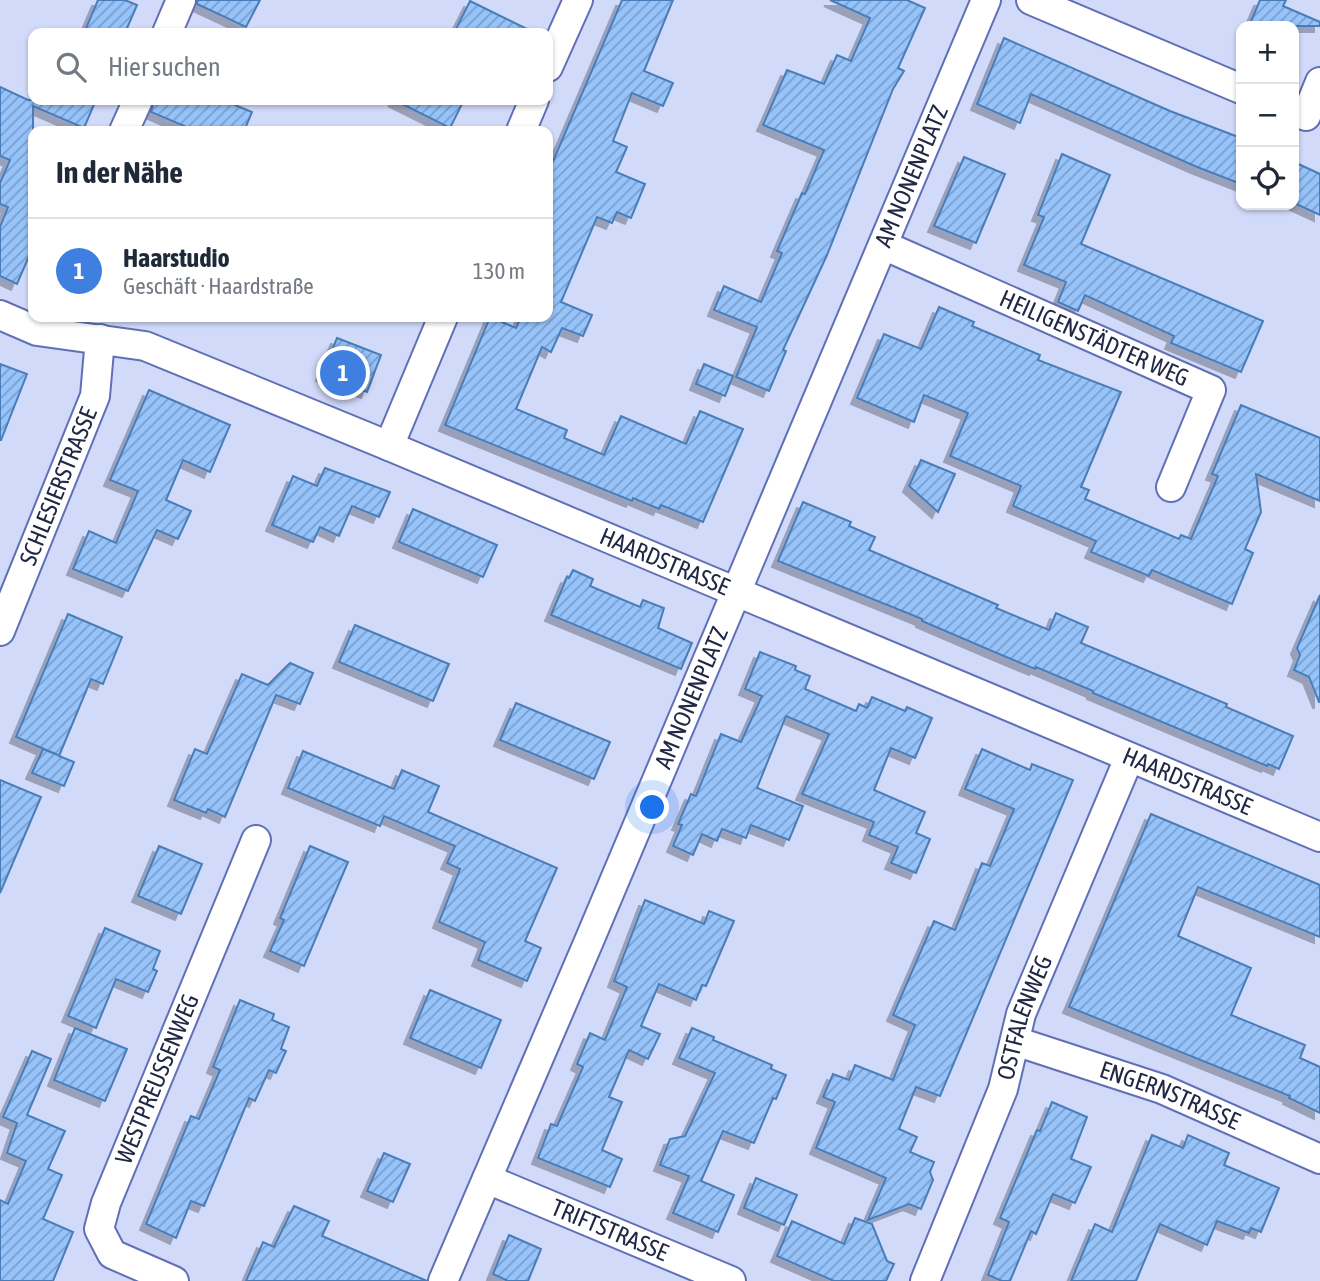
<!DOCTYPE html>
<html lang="de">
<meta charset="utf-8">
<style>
body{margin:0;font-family:"Asap Condensed",sans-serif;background:#f6f6f7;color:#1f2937}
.controls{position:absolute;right:21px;top:21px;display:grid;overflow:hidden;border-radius:14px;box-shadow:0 2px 5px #0004}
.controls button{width:63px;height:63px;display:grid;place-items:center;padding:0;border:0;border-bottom:2px solid #e0e1e3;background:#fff;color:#1f2937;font:35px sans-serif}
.you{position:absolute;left:653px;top:808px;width:24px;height:24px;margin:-18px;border:5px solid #fff;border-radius:50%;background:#1a73e8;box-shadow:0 0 0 10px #1a73e833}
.badge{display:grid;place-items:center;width:46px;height:46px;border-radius:50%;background:#675826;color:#fff;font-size:23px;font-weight:700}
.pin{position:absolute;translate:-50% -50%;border:4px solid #fff;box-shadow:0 2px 7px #0006}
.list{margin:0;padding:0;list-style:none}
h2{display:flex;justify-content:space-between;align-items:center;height:91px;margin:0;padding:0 28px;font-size:30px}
h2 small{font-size:23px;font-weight:400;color:#747a83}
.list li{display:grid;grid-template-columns:46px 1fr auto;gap:21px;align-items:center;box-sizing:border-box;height:105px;padding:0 28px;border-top:2px solid #e0e1e3}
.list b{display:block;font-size:26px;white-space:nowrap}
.list p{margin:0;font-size:23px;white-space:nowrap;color:#747a83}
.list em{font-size:23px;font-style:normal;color:#747a83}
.icon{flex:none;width:38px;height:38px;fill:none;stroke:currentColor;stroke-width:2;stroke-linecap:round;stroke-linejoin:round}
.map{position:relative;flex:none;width:1320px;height:1281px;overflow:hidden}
.search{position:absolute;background:#fff;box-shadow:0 2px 5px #0004;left:28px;top:28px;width:525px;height:77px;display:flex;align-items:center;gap:18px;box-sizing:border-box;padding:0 24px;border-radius:14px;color:#747a83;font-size:26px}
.panel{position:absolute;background:#fff;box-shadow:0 2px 5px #0004;left:28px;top:126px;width:525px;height:196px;border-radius:14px}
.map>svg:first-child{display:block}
</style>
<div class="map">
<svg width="1320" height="1281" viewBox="0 0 1320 1281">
<defs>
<pattern id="building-hatch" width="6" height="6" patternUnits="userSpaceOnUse" patternTransform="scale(1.75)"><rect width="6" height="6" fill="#96c3fa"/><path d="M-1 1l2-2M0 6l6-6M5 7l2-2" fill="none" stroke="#7a9ecc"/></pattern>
<filter id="shadow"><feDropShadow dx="-6" dy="6" stdDeviation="0" flood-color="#0004"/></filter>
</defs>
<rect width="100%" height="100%" fill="#d2dafa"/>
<g fill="url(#building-hatch)" stroke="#497db9" stroke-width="2" filter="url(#shadow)">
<path d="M98 0H125L137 5 125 33H84Z"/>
<path d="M197 0H260L246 27 197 4Z"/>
<path d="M622 0H673L644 71 673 83 663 106 632 93 613 141 627 147 616 172 645 184 631 218 617 212 612 223 597 217 561 302 592 315 583 336 562 328 551 352 542 347 516 409 567 430 564 438 604 455 621 416 686 444 700 411 743 429 703 522 661 505 659 509 633 498 632 501 445 425 490 317 516 328 521 317H548V173Z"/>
<path d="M830 0H907L925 8 898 68 904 71 893 89 827 255 783 350 786 351 769 391 736 377 757 327 714 310 724 286 761 302 782 253 777 251 802 193 805 194 824 150 763 125 787 70 824 84 837 55 851 61 870 18Z"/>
<path d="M1260 0H1286L1283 6 1320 22V26H1249Z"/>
<path d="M470 1 535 33H454Z"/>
<path d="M1004 38 1170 111 1241 138V184L1197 167 1031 94 1020 123 977 104Z"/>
<path d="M0 87 28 100H96L84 128 33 106V247L17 284 0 276V227L8 207 0 204V183L10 160 0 156Z"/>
<path d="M154 100H223L252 112 244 131H196L151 112Z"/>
<path d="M394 100H464L450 128Z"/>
<path d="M1062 154 1110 175 1081 244 1263 321 1241 372 1171 343 1174 336 1085 295 1078 311 1058 302 1066 282 1024 265 1044 217 1038 215Z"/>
<path d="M964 157 1005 174 976 243 934 226Z"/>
<path d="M1294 162 1320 174V215L1294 203Z"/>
<path d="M939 307 974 322 972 326 1040 355 1038 360 1121 392 1081 487 1089 490 1085 499 1179 539 1181 535 1191 539 1218 476 1212 474 1241 405 1320 438V501L1256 474 1261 512 1245 549 1253 553 1232 604 1152 570 1149 576 1091 552 1096 541 1013 506 1021 486 950 456 968 413 924 395 914 422 857 398 884 334 921 349Z"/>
<path d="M337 338 381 355 367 392 322 375Z"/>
<path d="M0 364 27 374 1 440H0Z"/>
<path d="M704 364 733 376 725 396 696 384Z"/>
<path d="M149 390 230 425 210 472 183 460 166 500 191 511 178 539 157 530 128 591 73 569 89 531 116 543 138 491 110 480Z"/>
<path d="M921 460 955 474 938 512 909 486Z"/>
<path d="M325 468 390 492 379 517 352 506 339 536 320 527 313 542 272 525 293 476 317 486Z"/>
<path d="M803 502 851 522 849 526 875 537 869 550 998 605 996 608 1049 630 1056 613 1088 627 1081 643 1227 704 1226 707 1293 736 1279 769 1268 764 1267 766 1093 693V691L1036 667 1035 669 992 651 922 621V619L778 561Z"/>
<path d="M413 509 497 545 483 577 399 542Z"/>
<path d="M573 570 593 579 590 586 640 607 643 600 664 608 658 628 692 643 681 669 551 615 567 577 569 578Z"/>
<path d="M1320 595V702H1319L1309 677 1294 670 1300 655 1297 648Z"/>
<path d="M68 614 122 637 103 684 91 679 59 756 74 762 64 786 32 773 43 749 58 755 16 737Z"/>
<path d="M355 625 449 664 433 701 339 662Z"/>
<path d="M760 652 796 666 795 670 810 676 805 689 856 711 859 704 867 708 872 697 905 711 907 707 932 718 915 758 891 748 874 790 925 812 916 833 930 839 916 873 891 863 898 847 869 835 874 822 802 794 829 734 786 716 757 788 803 806 789 840 751 825 746 838 722 829 717 841 702 834 693 855 673 846 682 825 678 824 691 794 696 796 721 734 741 742 762 696 745 689Z"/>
<path d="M290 663 313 673 300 704 276 695 225 817 208 809 206 813 174 800 195 749 207 754 242 674 268 685Z"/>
<path d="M516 703 610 742 594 779 500 740Z"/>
<path d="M982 749 1030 770 1032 764 1073 780 940 1096 916 1087 899 1129 917 1137 910 1152 934 1162 930 1172 933 1180 921 1209 909 1204 868 1220 886 1178 816 1148 835 1102 823 1097 833 1074 849 1080 855 1065 893 1080 915 1025 893 1015 934 921 955 930 982 863 990 866 1014 809 965 789Z"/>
<path d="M303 751 394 789 402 770 439 786 428 812 557 868 525 941 541 948 527 981 478 960 485 942 439 922 460 869 447 863 455 846 384 816 380 826 288 788Z"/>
<path d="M0 780 41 797 0 893Z"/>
<path d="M1151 814 1320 885V937L1198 887 1178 936 1251 968 1231 1015 1305 1045 1300 1058 1320 1067V1113L1289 1098 1290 1096 1069 1007Z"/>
<path d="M159 846 202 864 181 914 138 896Z"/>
<path d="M310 846 348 862 304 966 270 951 284 920 280 918Z"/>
<path d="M645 900 704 924 709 911 734 921 706 986 702 985 696 1000 659 984 641 1026 660 1034 648 1059 629 1050 609 1097 622 1102 602 1150 622 1159 610 1187 538 1158 551 1124 557 1126 583 1067 577 1064 590 1033 605 1040 627 987 614 981Z"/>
<path d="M105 928 160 951 153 969 157 971 148 992 116 979 96 1028 68 1016Z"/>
<path d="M430 990 501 1020 481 1068 410 1038Z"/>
<path d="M240 1000 274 1014 272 1020 289 1027 281 1049 286 1051 276 1073 269 1070 255 1101 249 1098 204 1206 191 1201 176 1238 146 1224 191 1116 199 1119 220 1070 213 1067Z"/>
<path d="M75 1028 127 1049 105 1101 54 1080Z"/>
<path d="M692 1028 714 1037 713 1040 772 1065 771 1069 786 1075 776 1099 773 1098 754 1143 723 1131 701 1181 734 1195 718 1232 673 1213 689 1176 660 1165 670 1139 685 1136 715 1073 679 1058Z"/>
<path d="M32 1051 51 1059 27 1115 65 1131 48 1169 62 1175 43 1219 73 1232 53 1281H0V1200L8 1204 26 1161 7 1153 17 1123 3 1117Z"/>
<path d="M1052 1102 1087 1117 1071 1159 1091 1167 1075 1203 1053 1194 1036 1234 1031 1231 1010 1281H1002L988 1275 1009 1222 1000 1218 1037 1130 1040 1131Z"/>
<path d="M1152 1135 1183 1148 1188 1135 1229 1153 1224 1165 1279 1188 1261 1232 1251 1228 1249 1233 1217 1221 1207 1245 1160 1224 1136 1281H1071L1095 1224 1112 1232Z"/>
<path d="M384 1153 410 1164 393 1202 367 1191Z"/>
<path d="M756 1178 797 1195 784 1225 744 1208Z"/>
<path d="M294 1206 329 1221 322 1236 427 1281H246L263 1242 274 1247Z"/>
<path d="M855 1218 872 1224 887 1261 894 1264 886 1281H834L777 1256 792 1221 844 1244Z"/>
<path d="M509 1235 541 1249 528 1281H508L493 1274Z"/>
</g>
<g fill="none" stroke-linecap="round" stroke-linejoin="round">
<g stroke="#6170b6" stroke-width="32">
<g id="minor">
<path d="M1031 0 1241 89"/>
<path d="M167 33 181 0"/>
<path d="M548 67 578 0"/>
<path d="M1306 116 1320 82"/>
<path d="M124 131 138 100"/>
<path d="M521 131 534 100"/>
<path id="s1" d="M883 245 1211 390 1171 487"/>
<path id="s2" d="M0 315 37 331 145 346 389 446 1320 837"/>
<path d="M389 446 443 317"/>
<path id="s3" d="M0 631 95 396 100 339"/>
<path id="s4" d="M1015 1041 1162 1089 1320 1159"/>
<path id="s5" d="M487 1179 731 1281"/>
<path id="s6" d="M174 1281 112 1254 99 1229 106 1203 256 840"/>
<path id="s7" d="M443 1281 589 941 986 0"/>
<path id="s8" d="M925 1281 1003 1089 1021 1014 1129 758"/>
</g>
</g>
<use href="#minor" stroke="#fff" stroke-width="28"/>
</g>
<g text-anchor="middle" stroke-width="7" stroke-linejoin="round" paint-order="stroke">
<g font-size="24" fill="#212744" stroke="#e4e8f8">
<text dy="8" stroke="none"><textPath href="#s7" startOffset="1200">AM NONENPLATZ</textPath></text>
<text dy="8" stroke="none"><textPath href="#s1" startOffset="231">HEILIGENSTÄDTER WEG</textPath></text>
<text dy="8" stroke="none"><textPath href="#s3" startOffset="156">SCHLESIERSTRASSE</textPath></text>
<text dy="8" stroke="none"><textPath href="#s2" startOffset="712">HAARDSTRASSE</textPath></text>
<text dy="8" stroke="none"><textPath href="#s7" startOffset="634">AM NONENPLATZ</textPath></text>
<text dy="8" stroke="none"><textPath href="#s2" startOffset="1279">HAARDSTRASSE</textPath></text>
<text dy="8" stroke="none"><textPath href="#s8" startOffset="282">OSTFALENWEG</textPath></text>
<text dy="8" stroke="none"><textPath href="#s6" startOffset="257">WESTPREUSSENWEG</textPath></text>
<text dy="8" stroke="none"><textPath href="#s4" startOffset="164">ENGERNSTRASSE</textPath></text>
<text dy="8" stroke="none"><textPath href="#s5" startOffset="133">TRIFTSTRASSE</textPath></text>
</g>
</g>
</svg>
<div class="controls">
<button>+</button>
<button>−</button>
<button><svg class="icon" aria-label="locate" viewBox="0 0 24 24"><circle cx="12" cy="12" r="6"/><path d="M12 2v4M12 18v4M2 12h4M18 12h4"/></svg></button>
</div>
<div class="you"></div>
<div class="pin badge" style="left:343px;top:373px;background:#3f7fe0">1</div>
<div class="search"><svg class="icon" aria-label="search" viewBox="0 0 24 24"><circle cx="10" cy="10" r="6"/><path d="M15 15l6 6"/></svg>Hier suchen</div>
<section class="panel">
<h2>In der Nähe<small></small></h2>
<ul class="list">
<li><span class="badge" style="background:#3f7fe0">1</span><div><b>Haarstudio</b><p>Geschäft · Haardstraße</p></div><em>130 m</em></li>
</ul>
</section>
</div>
